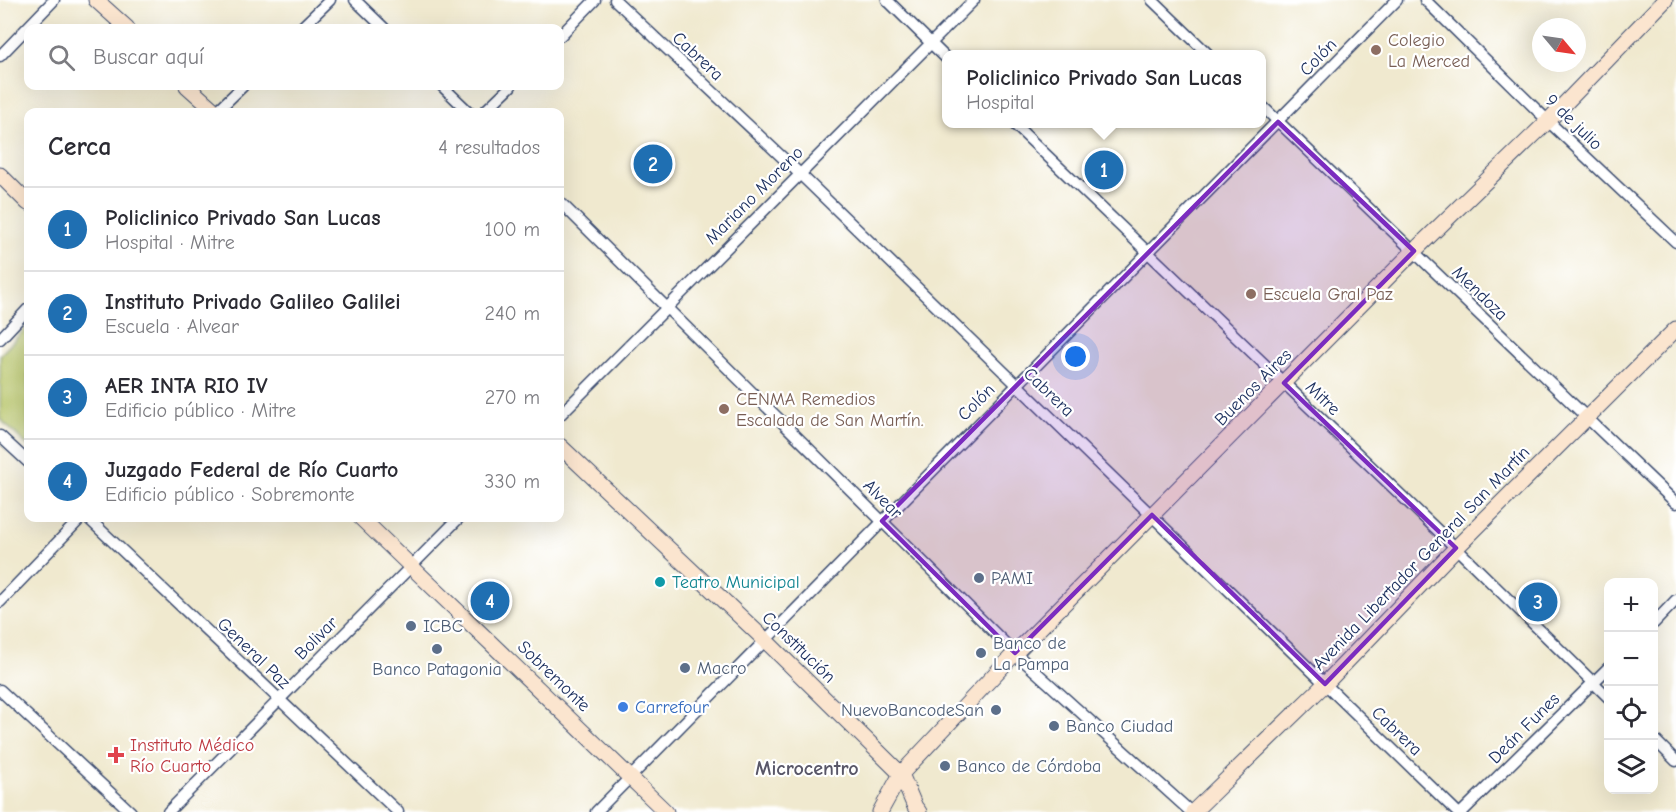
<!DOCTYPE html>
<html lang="es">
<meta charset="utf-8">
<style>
body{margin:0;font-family:"Comic Neue",sans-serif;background:#f7f7f7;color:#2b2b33}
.controls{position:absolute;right:18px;bottom:18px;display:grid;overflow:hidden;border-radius:12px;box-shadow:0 6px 24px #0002}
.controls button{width:54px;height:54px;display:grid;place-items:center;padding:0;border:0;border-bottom:2px solid #e1e1e2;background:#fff;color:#2b2b33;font:30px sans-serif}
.compass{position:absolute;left:1532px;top:18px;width:54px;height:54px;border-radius:50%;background:#fff;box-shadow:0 6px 24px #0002;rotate:119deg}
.you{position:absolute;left:1076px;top:357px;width:21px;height:21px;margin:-15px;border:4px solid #fff;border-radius:50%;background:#1a73e8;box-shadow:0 0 0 9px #1a73e833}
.badge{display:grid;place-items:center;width:39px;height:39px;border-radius:50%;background:#1f6fb2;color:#fff;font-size:20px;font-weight:700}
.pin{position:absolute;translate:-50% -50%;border:3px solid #fff;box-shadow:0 2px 6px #0006}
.popup{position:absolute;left:942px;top:50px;width:324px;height:78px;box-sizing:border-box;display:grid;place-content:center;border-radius:12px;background:#fff;filter:drop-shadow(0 2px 4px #0005);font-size:20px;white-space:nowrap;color:#7c7c81}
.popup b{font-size:22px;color:#2b2b33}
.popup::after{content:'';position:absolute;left:50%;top:100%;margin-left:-12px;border:12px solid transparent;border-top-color:#fff}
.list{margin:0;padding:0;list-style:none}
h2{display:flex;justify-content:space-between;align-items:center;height:78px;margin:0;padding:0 24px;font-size:26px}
h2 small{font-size:20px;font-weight:400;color:#7c7c81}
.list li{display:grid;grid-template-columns:39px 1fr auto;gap:18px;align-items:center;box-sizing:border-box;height:84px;padding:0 24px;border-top:2px solid #e1e1e2}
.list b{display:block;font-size:22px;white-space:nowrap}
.list p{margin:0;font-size:20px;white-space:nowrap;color:#7c7c81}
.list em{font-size:20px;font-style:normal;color:#7c7c81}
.icon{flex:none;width:33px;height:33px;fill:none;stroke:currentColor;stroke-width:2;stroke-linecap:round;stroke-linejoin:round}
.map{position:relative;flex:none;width:1676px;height:812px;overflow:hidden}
.search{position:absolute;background:#fff;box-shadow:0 6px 24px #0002;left:24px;top:24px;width:540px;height:66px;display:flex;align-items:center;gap:15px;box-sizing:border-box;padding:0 21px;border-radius:12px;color:#7c7c81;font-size:22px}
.panel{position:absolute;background:#fff;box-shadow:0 6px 24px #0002;left:24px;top:108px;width:540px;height:414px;border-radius:12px}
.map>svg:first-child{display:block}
</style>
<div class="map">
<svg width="1676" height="812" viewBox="0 0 1676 812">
<rect width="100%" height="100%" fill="#fff"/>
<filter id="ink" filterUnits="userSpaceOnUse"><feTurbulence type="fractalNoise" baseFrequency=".0167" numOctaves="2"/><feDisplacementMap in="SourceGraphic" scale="12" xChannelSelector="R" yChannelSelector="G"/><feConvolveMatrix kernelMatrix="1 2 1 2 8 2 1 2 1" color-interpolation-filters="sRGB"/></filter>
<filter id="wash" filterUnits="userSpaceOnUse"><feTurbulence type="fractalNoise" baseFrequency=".008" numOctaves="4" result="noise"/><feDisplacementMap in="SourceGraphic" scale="24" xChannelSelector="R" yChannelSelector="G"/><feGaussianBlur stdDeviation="1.35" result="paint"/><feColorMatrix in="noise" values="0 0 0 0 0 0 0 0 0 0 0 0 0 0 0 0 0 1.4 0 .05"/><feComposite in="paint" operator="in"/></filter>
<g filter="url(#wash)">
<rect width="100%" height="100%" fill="#f0e9cf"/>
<path fill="#b7c568" stroke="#697a63" stroke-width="1.5" d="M28 326V446L0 419V355Z"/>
</g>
<g filter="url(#ink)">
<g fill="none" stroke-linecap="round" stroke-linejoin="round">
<g stroke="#3b4b6f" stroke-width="13">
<g id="minor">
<path d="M355 0 384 28"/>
<path d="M615 0 800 174 1457 812"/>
<path d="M887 0 946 58"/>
<path d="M1152 0 1208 54"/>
<path d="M1425 0 1548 121 1676 242"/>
<path d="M301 28 330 0"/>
<path d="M560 36 595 0"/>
<path d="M0 56 54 0"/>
<path d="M442 86 469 112"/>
<path d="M1262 106 1676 503"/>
<path d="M216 112 243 86"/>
<path d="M484 112 511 86"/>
<path d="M1014 124 1456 548 1608 697"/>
<path d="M560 202 1015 653 1191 812"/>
<path d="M0 339 28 309"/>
<path d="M560 415 974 0"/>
<path d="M0 436 28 462"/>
<path d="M88 518 398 812"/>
<path d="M0 602 81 518"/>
<path d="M1654 623 1676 600"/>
<path d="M0 690 131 812"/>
<path d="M1654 739 1676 761"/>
<path d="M168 812 459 518"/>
<path d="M596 812 1397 0"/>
<path d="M1462 812 1608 668"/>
</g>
</g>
<g stroke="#3b4b6f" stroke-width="17">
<g id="secondary">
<path d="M96 0 127 28"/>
<path d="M187 86 216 112"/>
<path d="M0 175 28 203"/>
<path d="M560 446 765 640 901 774 915 807 919 812"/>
<path d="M361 518 666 812"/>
<path d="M880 812 901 774 1015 653 1414 251 1548 121 1665 0"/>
<path d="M1193 812 1325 684 1456 548 1676 329"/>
</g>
</g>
<use href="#minor" stroke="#fff" stroke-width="10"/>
<use href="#secondary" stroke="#fbe5cf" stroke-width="15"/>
</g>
</g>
<path fill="#7b2cbf" fill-opacity="0.2" stroke="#7b2cbf" stroke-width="4.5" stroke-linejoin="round" d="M1278 122 1414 251 1284 383 1456 548 1325 684 1152 515 1015 653 882 521Z"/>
<g fill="#8d6e63" stroke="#fff" stroke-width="2">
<circle cx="1376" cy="50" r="6"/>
<circle cx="1251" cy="294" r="6"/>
<circle cx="724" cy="409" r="6"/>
</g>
<g fill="#5c6f8a" stroke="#fff" stroke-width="2">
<circle cx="979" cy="578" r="6"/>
<circle cx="411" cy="626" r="6"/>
<circle cx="437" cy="649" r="6"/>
<circle cx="981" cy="653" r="6"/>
<circle cx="685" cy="668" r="6"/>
<circle cx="996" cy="710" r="6"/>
<circle cx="1054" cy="726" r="6"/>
<circle cx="945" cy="766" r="6"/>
</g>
<circle fill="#0f9aa8" stroke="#fff" stroke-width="2" cx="660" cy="582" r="6"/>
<circle fill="#3f7fe0" stroke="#fff" stroke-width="2" cx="623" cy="707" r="6"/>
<path fill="#e0444e" stroke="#fff" stroke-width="2" d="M113 746h6v6h6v6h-6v6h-6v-6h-6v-6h6z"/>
<g text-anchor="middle" stroke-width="4.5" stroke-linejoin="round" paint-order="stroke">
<g font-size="18" fill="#785e54" stroke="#fff" text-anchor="start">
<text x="1388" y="46">Colegio<tspan x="1388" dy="21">La Merced</tspan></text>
<text x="1263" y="300">Escuela Gral Paz</text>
<text x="736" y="405">CENMA Remedios<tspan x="736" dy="21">Escalada de San Martín.</tspan></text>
</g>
<g font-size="18" fill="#1b2f5e" stroke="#fff">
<text transform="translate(698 56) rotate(43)" y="6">Cabrera</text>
<text transform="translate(1318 57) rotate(-46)" y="6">Colón</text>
<text transform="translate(1574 122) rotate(44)" y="6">9 de julio</text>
<text transform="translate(754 195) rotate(-45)" y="6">Mariano Moreno</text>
<text transform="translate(1480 293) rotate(44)" y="6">Mendoza</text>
<text transform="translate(1253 387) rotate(-45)" y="6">Buenos Aires</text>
<text transform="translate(1049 392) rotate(44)" y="6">Cabrera</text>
<text transform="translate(1323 398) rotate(44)" y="6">Mitre</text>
<text transform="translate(976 402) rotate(-45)" y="6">Colón</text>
<text transform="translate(883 499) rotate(45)" y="6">Alvear</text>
<text transform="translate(1421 558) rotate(-46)" y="6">Avenida Libertador General San Martín</text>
<text transform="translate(316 638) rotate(-45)" y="6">Bolivar</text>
<text transform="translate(799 647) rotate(44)" y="6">Constitución</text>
<text transform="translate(254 653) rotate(44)" y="6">General Paz</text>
<text transform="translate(554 676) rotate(44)" y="6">Sobremonte</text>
<text transform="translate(1524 728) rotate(-45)" y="6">Deán Funes</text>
<text transform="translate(1397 731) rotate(44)" y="6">Cabrera</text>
</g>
<g font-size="18" fill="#4e5e75" stroke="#fff" text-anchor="start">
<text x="991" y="584">PAMI</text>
<text x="423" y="632">ICBC</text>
<text x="993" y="649">Banco de<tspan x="993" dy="21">La Pampa</tspan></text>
<text x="697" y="674">Macro</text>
<text x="437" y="675" text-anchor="middle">Banco Patagonia</text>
<text x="984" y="716" text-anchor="end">NuevoBancodeSan</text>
<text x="1066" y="732">Banco Ciudad</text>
<text x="957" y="772">Banco de Córdoba</text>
</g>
<g font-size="18" fill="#0d838f" stroke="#fff" text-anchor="start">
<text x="672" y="588">Teatro Municipal</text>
</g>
<g font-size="18" fill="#366cbe" stroke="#fff" text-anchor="start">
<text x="635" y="713">Carrefour</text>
</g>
<g font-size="18" fill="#be3a42" stroke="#fff" text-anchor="start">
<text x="130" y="751">Instituto Médico<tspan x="130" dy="21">Río Cuarto</tspan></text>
</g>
<g font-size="20" font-weight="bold" fill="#595768" stroke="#fff">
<text x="807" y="775">Microcentro</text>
</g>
</g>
</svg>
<div class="controls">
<button>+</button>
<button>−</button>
<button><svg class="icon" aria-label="locate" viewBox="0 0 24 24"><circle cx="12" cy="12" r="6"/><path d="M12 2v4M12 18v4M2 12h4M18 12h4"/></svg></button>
<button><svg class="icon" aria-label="layers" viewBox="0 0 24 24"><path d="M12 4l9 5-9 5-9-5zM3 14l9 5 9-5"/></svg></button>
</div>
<svg class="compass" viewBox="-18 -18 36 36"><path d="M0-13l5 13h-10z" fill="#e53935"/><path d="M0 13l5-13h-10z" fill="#7c7c81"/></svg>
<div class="you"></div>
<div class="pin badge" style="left:1104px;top:170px">1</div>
<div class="popup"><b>Policlinico Privado San Lucas</b>Hospital</div>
<div class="pin badge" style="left:653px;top:164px">2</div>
<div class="pin badge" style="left:1538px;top:602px">3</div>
<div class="pin badge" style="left:490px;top:601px">4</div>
<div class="search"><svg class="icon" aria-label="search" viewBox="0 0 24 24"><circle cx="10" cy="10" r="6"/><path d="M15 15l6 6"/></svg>Buscar aquí</div>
<section class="panel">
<h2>Cerca<small>4 resultados</small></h2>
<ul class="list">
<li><span class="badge">1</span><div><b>Policlinico Privado San Lucas</b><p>Hospital · Mitre</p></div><em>100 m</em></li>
<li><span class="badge">2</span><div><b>Instituto Privado Galileo Galilei</b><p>Escuela · Alvear</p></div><em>240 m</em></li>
<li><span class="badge">3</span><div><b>AER INTA RIO IV</b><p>Edificio público · Mitre</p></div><em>270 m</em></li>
<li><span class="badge">4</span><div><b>Juzgado Federal de Río Cuarto</b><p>Edificio público · Sobremonte</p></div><em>330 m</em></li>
</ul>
</section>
</div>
